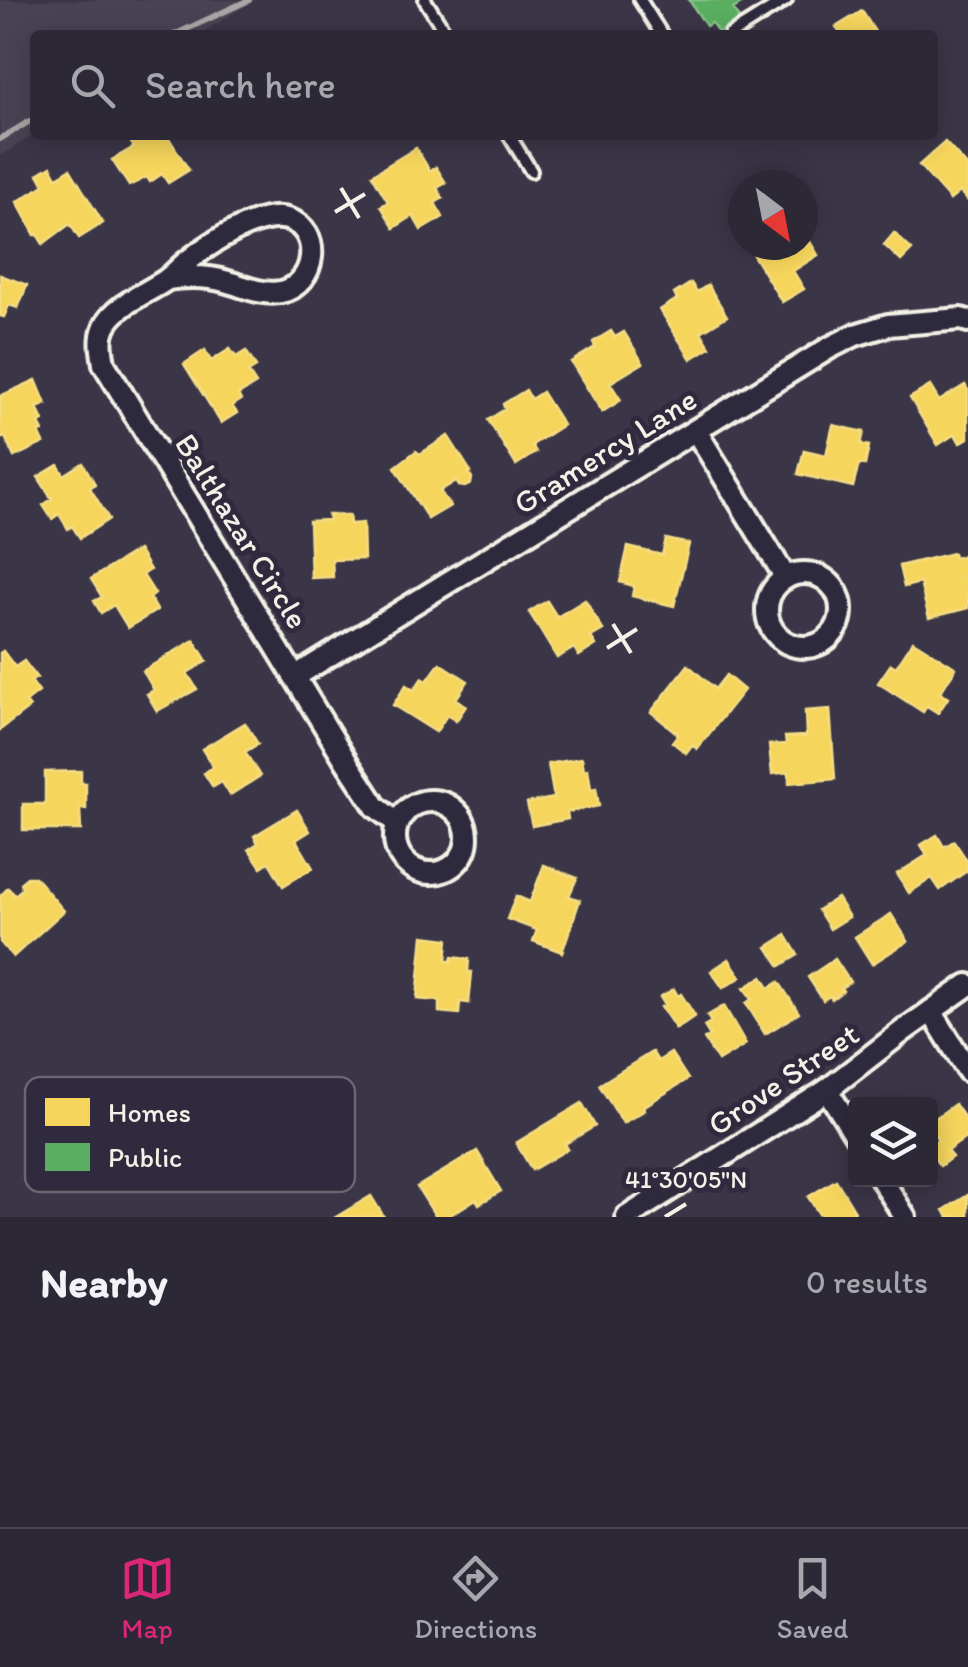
<!DOCTYPE html>
<meta charset="utf-8">
<style>
body{margin:0;font-family:Itim,sans-serif;background:#34303d;color:#f1f3f6}
.controls{position:absolute;right:30px;bottom:30px;display:grid;overflow:hidden;border-radius:10px;box-shadow:0 5px 25px #0003}
.controls button{width:90px;height:90px;display:grid;place-items:center;padding:0;border:0;border-bottom:2px solid #484450;background:#2c2835;color:#f1f3f6;font:50px sans-serif}
.compass{position:absolute;left:728px;top:170px;width:90px;height:90px;border-radius:50%;background:#2c2835;box-shadow:0 5px 25px #0003;rotate:148deg}
.list{margin:0;padding:0;list-style:none}
h2{display:flex;justify-content:space-between;align-items:center;height:130px;margin:0;padding:0 40px;font-size:42px}
h2 small{font-size:32px;font-weight:400;color:#a6a6ad}
.icon{flex:none;width:55px;height:55px;fill:none;stroke:currentColor;stroke-width:2;stroke-linecap:round;stroke-linejoin:round}
.map{position:relative;flex:none;width:968px;height:1217px;overflow:hidden}
.search{position:absolute;background:#2c2835;box-shadow:0 5px 25px #0003;left:30px;right:30px;top:30px;height:110px;display:flex;align-items:center;gap:25px;box-sizing:border-box;padding:0 35px;border-radius:10px;color:#a6a6ad;font-size:38px}
.sheet{height:310px;background:#2c2835}
nav{display:flex;justify-content:space-around;align-items:center;box-sizing:border-box;height:140px;border-top:2px solid #484450;background:#2c2835;font-size:28px;color:#a6a6ad}
nav a{display:grid;justify-items:center;gap:5px}
nav .on{color:#db2777}
.map>svg:first-child{display:block}
</style>
<div class="map">
<svg width="968" height="1217" viewBox="0 0 968 1217">
<rect width="100%" height="100%" fill="#3b3647"/>
<filter id="ink" filterUnits="userSpaceOnUse"><feTurbulence type="fractalNoise" baseFrequency=".01" numOctaves="2"/><feDisplacementMap in="SourceGraphic" scale="20" xChannelSelector="R" yChannelSelector="G"/><feConvolveMatrix kernelMatrix="1 2 1 2 8 2 1 2 1" color-interpolation-filters="sRGB"/></filter>
<g filter="url(#ink)">
<path fill="#484352" d="M0 0H255L198 35H35V134L0 156Z"/>
<g fill="#f6d55c" stroke="#f5dd86" stroke-width="2.5">
<path d="M862 11 877 35H841L836 27Z"/>
<path d="M126 135H142L144 138 149 135H167L189 170 168 183 162 174 150 182 147 177 129 186 112 160 134 147Z"/>
<path d="M945 142 968 167V201L960 192 950 200 919 165Z"/>
<path d="M416 148 430 171 436 167 446 183 437 188 443 198 435 203 443 217 421 230 413 216 394 228 381 206 388 202 372 175Z"/>
<path d="M51 166 57 177 70 169 103 223 79 238 70 224 43 244 37 234 35 235 17 202 44 185 38 174Z"/>
<path d="M803 230 818 255 793 271 804 289 782 302 753 255 768 245H803Z"/>
<path d="M894 233 912 250 901 261 884 245Z"/>
<path d="M0 275 27 285 18 308 9 305 4 317 0 316Z"/>
<path d="M691 283 697 292 708 285 727 316 701 332 710 347 691 359 660 310 677 299 674 294Z"/>
<path d="M611 331 615 337 624 332 643 363 610 383 621 400 602 412 571 362 595 347 593 342Z"/>
<path d="M230 349 236 357 246 351 256 367 248 372 256 384 238 395 241 400 232 406 237 413 221 423 184 364 205 350 211 361Z"/>
<path d="M36 380 46 404 37 408 43 421 39 423 43 431 39 432 44 443 14 457 5 437 0 439V396Z"/>
<path d="M965 385 968 390V438L960 443 955 434 938 445 910 398 930 386 939 401Z"/>
<path d="M526 390 531 399 542 392 563 425 532 445 536 452 516 465 488 420 505 409 503 404Z"/>
<path d="M833 425 864 432 861 444 869 446 865 465 859 464 853 487 798 474 804 450 826 455Z"/>
<path d="M448 436 471 472 469 473 472 478 471 484 465 487 459 486 456 481 440 491 450 506 428 519 395 467 416 451 420 454Z"/>
<path d="M83 463 95 484 90 488 109 519 80 538 72 526 68 529 59 514 52 519 43 505 52 499 38 477 58 465 64 475Z"/>
<path d="M328 515H349L350 524 363 523 364 559 332 560 333 577 311 578 309 521 329 520Z"/>
<path d="M666 539 689 544 674 606 632 596 634 586 620 582 628 547 662 555Z"/>
<path d="M138 550 150 570 143 575 155 594 150 598 157 610 128 628 114 605 101 613 94 601 102 597 91 579Z"/>
<path d="M953 553 954 558 964 556 968 571V574H964L968 591V608L929 618 920 583 904 587 899 566Z"/>
<path d="M585 600 603 630 591 637 596 645 579 656 574 648 557 658 529 612 547 601 557 617Z"/>
<path d="M194 640 207 661 187 673 197 689 157 711 147 694 154 690 143 671Z"/>
<path d="M913 641 956 668 940 693 948 698 938 713 927 706 923 712 878 683 891 664 896 667Z"/>
<path d="M3 651 15 667 24 661 37 678 31 681 39 692 26 702 30 707 0 730V653Z"/>
<path d="M440 663 468 681 456 699 466 706 456 721 447 715 436 732 393 705 406 685 414 690 422 678 427 681Z"/>
<path d="M688 665 715 689 726 675 744 690 697 749 692 745 686 753 672 742 678 734 651 712Z"/>
<path d="M830 709 835 779 789 783V772L772 774 769 745 786 744 785 737 806 736 805 711Z"/>
<path d="M245 723 258 744 245 752 260 776 230 795 222 782 213 787 204 773 213 767 202 749Z"/>
<path d="M582 758 584 770 588 769 591 789 596 788 599 806 567 812 568 819 532 826 527 803 554 798 548 764Z"/>
<path d="M81 771V783H86V809H80L81 830H23V804H45V772Z"/>
<path d="M297 810 310 831 296 840 313 868 283 886 269 862 261 867 249 849 258 843 254 836Z"/>
<path d="M937 835 944 847 954 841 968 862V870L940 890 932 878 909 893 897 874 927 855 921 845Z"/>
<path d="M544 865 577 878 569 896 580 900 562 952 533 941 537 930 507 919 516 896 530 902Z"/>
<path d="M27 877H35L64 911 13 957 0 942V896L8 888 15 895 22 889 21 882Z"/>
<path d="M837 898 849 917 830 929 818 910Z"/>
<path d="M891 914 908 941 872 964 855 937Z"/>
<path d="M786 935 798 955 780 966 767 947Z"/>
<path d="M423 936 448 939 446 961H451L452 957 469 959 468 972H472L469 1003 460 1002 459 1014 439 1012V1001L417 999Z"/>
<path d="M729 959 741 977 723 988 711 971Z"/>
<path d="M835 959 850 982 841 988 843 991 832 999 830 996 823 1000 808 977Z"/>
<path d="M762 977 769 988 779 982 799 1013 765 1034 746 1003 752 999 744 988Z"/>
<path d="M674 989 678 996 681 994 695 1016 676 1029 661 1007 665 1005 660 997Z"/>
<path d="M724 1006 746 1044 718 1061 704 1039 710 1036 704 1026 711 1022 707 1016Z"/>
<path d="M652 1052 658 1061 671 1053 688 1079 643 1107 645 1110 623 1123 599 1085Z"/>
<path d="M582 1103 595 1126 565 1144 568 1149 532 1170 516 1143Z"/>
<path d="M955 1104 968 1123V1136L947 1151 952 1157 940 1166 930 1152V1145L938 1139 930 1129V1122Z"/>
<path d="M477 1151 501 1191 479 1204 476 1199 447 1217H436L417 1187Z"/>
<path d="M836 1180 855 1211 845 1217H821L808 1197Z"/>
<path d="M968 1195V1217H948L944 1210Z"/>
<path d="M371 1196 384 1217H336Z"/>
</g>
<path fill="#5aae61" stroke="#88c28a" stroke-width="2.5" d="M689 0H748L733 9 739 19 718 33 712 23 706 26Z"/>
<g fill="none" stroke-linecap="round" stroke-linejoin="round">
<g stroke="#aaa6a7" stroke-width="6">
<path d="M174 35 249 0"/>
<path d="M0 139 35 118"/>
</g>
<g stroke="#f4f1e8" stroke-width="18">
<g id="lane">
<path d="M425 0 447 35"/>
<path d="M640 0 662 35"/>
<path d="M730 35 786 0"/>
<path d="M509 135 531 171"/>
</g>
</g>
<g stroke="#f4f1e8" stroke-width="28">
<g id="street">
<path d="M167 279C188 276 208 276 228 282 246 287 261 295 281 292 316 285 324 230 287 219 260 211 209 244 189 260 181 266 174 274 166 280 147 293 115 305 105 326 99 339 102 350 104 364L346 761 376 807 397 823"/>
<path d="M696 431 786 578"/>
<circle cx="804" cy="610" r="37"/>
<path d="M296 676 829 348 855 335 888 325 961 319 968 321"/>
<circle cx="431" cy="837" r="36"/>
<path d="M931 1011 968 1071"/>
<path d="M827 1090 856 1136"/>
<path d="M882 1180 905 1217"/>
<path d="M627 1217 827 1090 903 1031 968 985"/>
</g>
</g>
<use href="#lane" stroke="#2f2a3d" stroke-width="10"/>
<use href="#street" stroke="#2f2a3d" stroke-width="20"/>
</g>
</g>
<path fill="none" stroke="#f4f1e8" stroke-width="4" d="M341 188 359 218M335 212 365 194M613 624 631 653M607 648 637 629M665 1217 686 1204"/>
<g text-anchor="middle" stroke-width="10" stroke-linejoin="round" paint-order="stroke">
<g font-size="32" fill="#f4f1e8" stroke="#2f2a3d">
<text transform="translate(605 451) rotate(-32)" y="11">Gramercy Lane</text>
<text transform="translate(242 531) rotate(58)" y="11">Balthazar Circle</text>
<text transform="translate(783 1079) rotate(-34)" y="11">Grove Street</text>
</g>
</g>
<rect x="25" y="1077" width="330" height="115" rx="15" fill="#2f2a3d" stroke="#6a6670" stroke-width="2.5"/>
<rect x="45" y="1098" width="45" height="28" fill="#f6d55c"/>
<rect x="45" y="1143" width="45" height="28" fill="#5aae61"/>
<g font-size="28" fill="#f4f1e8">
<text x="108" y="1122">Homes</text>
<text x="108" y="1167">Public</text>
</g>
<g font-size="25" text-anchor="middle" fill="#f4f1e8" stroke="#2f2a3d" stroke-width="10" stroke-linejoin="round" paint-order="stroke">
<text x="686" y="1188">41°30'05"N</text>
</g>
</svg>
<div class="controls">
<button><svg class="icon" aria-label="layers" viewBox="0 0 24 24"><path d="M12 4l9 5-9 5-9-5zM3 14l9 5 9-5"/></svg></button>
</div>
<svg class="compass" viewBox="-18 -18 36 36"><path d="M0-13l5 13h-10z" fill="#e53935"/><path d="M0 13l5-13h-10z" fill="#a6a6ad"/></svg>
<div class="search"><svg class="icon" aria-label="search" viewBox="0 0 24 24"><circle cx="10" cy="10" r="6"/><path d="M15 15l6 6"/></svg>Search here</div>
</div>
<section class="sheet">
<h2>Nearby<small>0 results</small></h2>
<ul class="list">
</ul>
</section>
<nav>
<a class="on"><svg class="icon" aria-label="map" viewBox="0 0 24 24"><path d="M3 6l6-2 6 2 6-2v14l-6 2-6-2-6 2zM9 4v14M15 6v14"/></svg>Map</a>
<a><svg class="icon" aria-label="directions" viewBox="0 0 24 24"><path d="M12 3l9 9-9 9-9-9zM9 14v-3h6M13 9l2 2-2 2"/></svg>Directions</a>
<a><svg class="icon" aria-label="saved" viewBox="0 0 24 24"><path d="M7 4h10v16l-5-4-5 4z"/></svg>Saved</a>
</nav>
